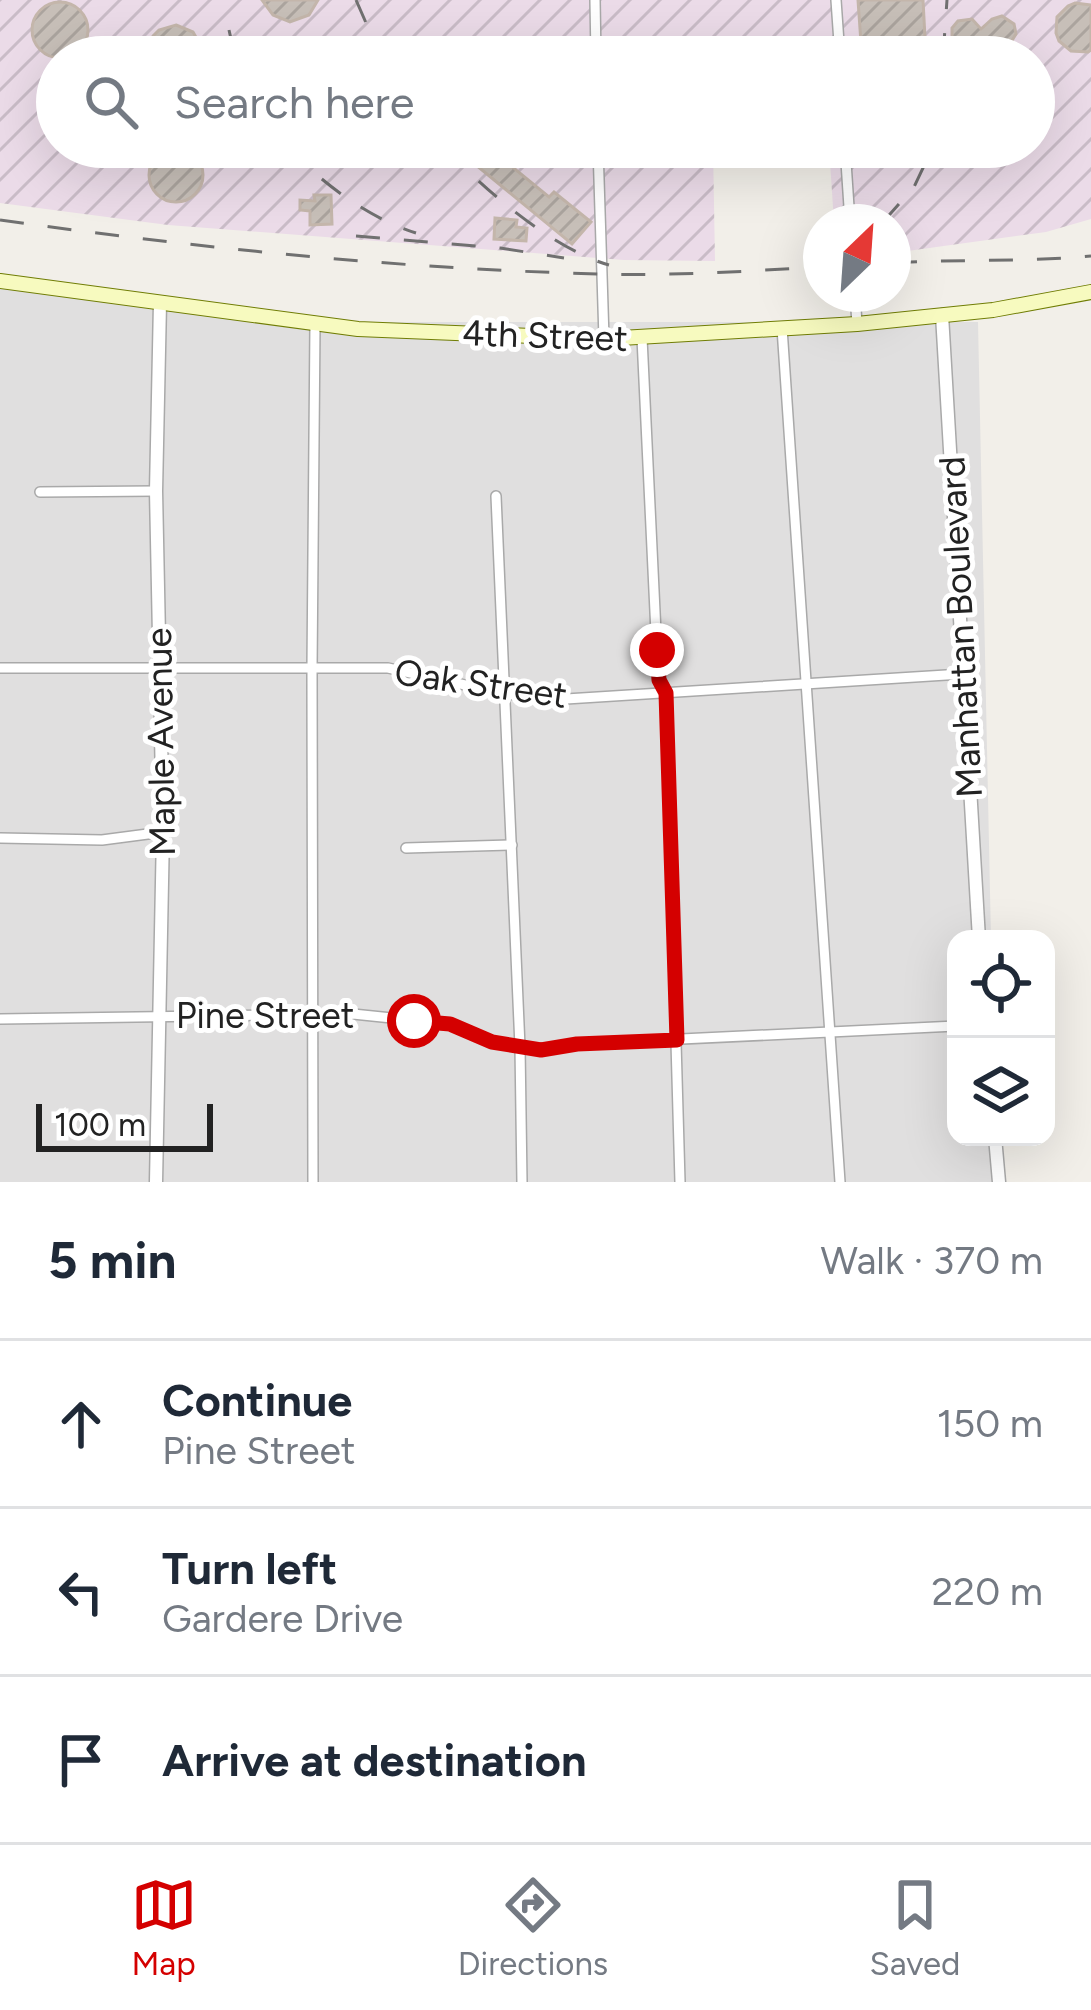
<!DOCTYPE html>
<meta charset="utf-8">
<style>
body{margin:0;font-family:Figtree,sans-serif;background:#f2f2f3;color:#1f2937}
.controls{position:absolute;right:36px;bottom:36px;display:grid;overflow:hidden;border-radius:24px;box-shadow:0 12px 48px #0002}
.controls button{width:108px;height:108px;display:grid;place-items:center;padding:0;border:0;border-bottom:3px solid #e0e1e3;background:#fff;color:#1f2937;font:60px sans-serif}
.compass{position:absolute;left:803px;top:204px;width:108px;height:108px;border-radius:50%;background:#fff;box-shadow:0 12px 48px #0002;rotate:25deg}
.scale{position:absolute;left:36px;bottom:30px;width:177px;box-sizing:border-box;padding-left:12px;border:6px solid #222;border-top:0;font-size:33px;line-height:42px;white-space:nowrap;color:#222;-webkit-text-stroke:9px #fff;paint-order:stroke}
.stop{position:absolute;width:36px;height:36px;margin:-27px;border:9px solid #d40000;border-radius:50%;background:#fff}
.stop.end{background:#d40000;border-color:#fff;box-shadow:0 3px 12px #0008}
.list{margin:0;padding:0;list-style:none}
h2{display:flex;justify-content:space-between;align-items:center;height:156px;margin:0;padding:0 48px;font-size:51px}
h2 small{font-size:39px;font-weight:400;color:#747a83}
.list li{display:grid;grid-template-columns:78px 1fr auto;gap:36px;align-items:center;box-sizing:border-box;height:168px;padding:0 48px;border-top:3px solid #e0e1e3}
.list b{display:block;font-size:45px;white-space:nowrap}
.list p{margin:0;font-size:39px;white-space:nowrap;color:#747a83}
.list em{font-size:39px;font-style:normal;color:#747a83}
.icon{flex:none;width:66px;height:66px;fill:none;stroke:currentColor;stroke-width:2;stroke-linecap:round;stroke-linejoin:round}
.map{position:relative;flex:none;width:1091px;height:1182px;overflow:hidden}
.search{position:absolute;background:#fff;box-shadow:0 12px 48px #0002;left:36px;right:36px;top:36px;height:132px;display:flex;align-items:center;gap:30px;box-sizing:border-box;padding:0 42px;border-radius:66px;color:#747a83;font-size:45px}
.sheet{height:660px;background:#fff}
nav{display:flex;justify-content:space-around;align-items:center;box-sizing:border-box;height:168px;border-top:3px solid #e0e1e3;background:#fff;font-size:33px;color:#747a83}
nav a{display:grid;justify-items:center;gap:6px}
nav .on{color:#d40000}
.map>svg:first-child{display:block}
</style>
<div class="map">
<svg width="1091" height="1182" viewBox="0 0 1091 1182">
<defs>
<pattern id="industrial-furrows" width="10" height="10" patternUnits="userSpaceOnUse" patternTransform="scale(3)"><rect width="10" height="10" fill="#ebdbe8"/><path d="M-1 1l2-2M0 10L10 0M9 11l2-2" fill="none" stroke="#c9bcc7"/></pattern>
<pattern id="building-hatch" width="6" height="6" patternUnits="userSpaceOnUse" patternTransform="scale(3)"><rect width="6" height="6" fill="#c7bfb8"/><path d="M-1 1l2-2M0 6l6-6M5 7l2-2" fill="none" stroke="#aba49e"/></pattern>
</defs>
<rect width="100%" height="100%" fill="#f2efe9"/>
<path fill="#e0dfdf" d="M0 275 356 322H978L991 939H956V1137H995L996 1182H0Z"/>
<path fill="url(#industrial-furrows)" d="M0 0H1091V219L1046 232 893 253V222H834L829 147H1034V57H57V147H713L715 261 624 260 168 225 0 203Z"/>
<g fill="url(#building-hatch)" stroke="#c4b6ab" stroke-width="3">
<path d="M262 0H318L309 15 290 22 273 15Z"/>
<path d="M858 0H923L926 57H862Z"/>
<circle cx="60" cy="30" r="28"/>
<path d="M1075 3 1091 5V50L1088 52 1071 51 1059 41 1056 33 1057 17 1068 6Z"/>
<path d="M1002 16 1014 24 1016 34 1008 47 1016 57H956L963 51 952 38V28L958 21 972 19 981 29 992 19Z"/>
<path d="M176 25 193 32 202 48V57H147L153 36 159 30Z"/>
<path d="M454 147H488L549 197 554 192 591 222 572 244Z"/>
<circle cx="176" cy="175" r="27"/>
<path d="M314 195H331L332 224 310 225V211L300 210V200L315 201Z"/>
<path d="M495 218 517 220 516 227 527 228 526 241 494 239Z"/>
</g>
<g fill="none" stroke-linecap="round" stroke-linejoin="round">
<g stroke="#a9a9a9" stroke-width="12">
<g id="minor">
<path d="M595 0 596 57"/>
<path d="M836 0 840 57"/>
<path d="M598 147 604 339"/>
<path d="M845 147 850 222"/>
<path d="M855 294 857 324"/>
<path d="M782 328 840 1182"/>
<path d="M642 338 658 675 666 693 680 1182"/>
<path d="M40 492 156 491"/>
<path d="M496 496 520 1047 522 1182"/>
<path d="M0 668H388L506 694 566 699 962 674"/>
<path d="M0 838 102 840 163 832"/>
<path d="M406 848 512 845"/>
<path d="M0 1019 353 1014 450 1024 492 1042 541 1050 577 1044 956 1026"/>
<path d="M313 1182 312 669 315 324"/>
</g>
</g>
<g stroke="#a9a9a9" stroke-width="15">
<g id="tertiary">
<path d="M942 315 979 939"/>
<path d="M995 1137 999 1182"/>
<path d="M156 1182 163 832 156 491 160 303"/>
</g>
</g>
<g stroke="#707d05" stroke-width="16">
<path id="secondary" d="M0 281 358 329 604 339 857 324 993 310 1091 292"/>
</g>
<use href="#minor" stroke="#fff" stroke-width="9"/>
<use href="#tertiary" stroke="#fff" stroke-width="12"/>
<use href="#secondary" stroke="#f7fabf" stroke-width="14"/>
<g stroke="#707070" stroke-width="3" stroke-dasharray="24 24" stroke-linecap="butt">
<path d="M356 0 381 57"/>
<path d="M229 30 235 57"/>
<path d="M943 57 947 0"/>
<path d="M286 147C325 184 364 216 416 233"/>
<path d="M445 147C482 189 555 250 609 265"/>
<path d="M0 220C200 248 400 269 601 274 675 276 748 271 821 267"/>
<path d="M883 222 914 187 933 147"/>
<path d="M356 236 500 248 564 258"/>
<path d="M893 263C959 259 1025 262 1091 256"/>
</g>
</g>
<g fill="none" stroke-linecap="round" stroke-linejoin="round">
<path stroke="#d40000" stroke-width="15" d="M414 1021 450 1024 492 1042 541 1050 577 1044 677 1040 666 693 659 680 657 650"/>
</g>
<g text-anchor="middle" stroke-width="10" stroke-linejoin="round" paint-order="stroke">
<g font-size="36" fill="#222" stroke="#fff">
<text transform="translate(545 335) rotate(2)" y="13">4th Street</text>
<text transform="translate(960 627) rotate(-93)" y="13">Manhattan Boulevard</text>
<text transform="translate(481 683) rotate(8)" y="13">Oak Street</text>
<text transform="translate(160 742) rotate(-91)" y="13">Maple Avenue</text>
<text x="265" y="1028">Pine Street</text>
</g>
</g>
</svg>
<div class="controls">
<button><svg class="icon" aria-label="locate" viewBox="0 0 24 24"><circle cx="12" cy="12" r="6"/><path d="M12 2v4M12 18v4M2 12h4M18 12h4"/></svg></button>
<button><svg class="icon" aria-label="layers" viewBox="0 0 24 24"><path d="M12 4l9 5-9 5-9-5zM3 14l9 5 9-5"/></svg></button>
</div>
<svg class="compass" viewBox="-18 -18 36 36"><path d="M0-13l5 13h-10z" fill="#e53935"/><path d="M0 13l5-13h-10z" fill="#747a83"/></svg>
<div class="scale">100 m</div>
<div class="stop" style="left:414px;top:1021px"></div>
<div class="stop end" style="left:657px;top:650px"></div>
<div class="search"><svg class="icon" aria-label="search" viewBox="0 0 24 24"><circle cx="10" cy="10" r="6"/><path d="M15 15l6 6"/></svg>Search here</div>
</div>
<section class="sheet">
<h2>5 min<small>Walk · 370 m</small></h2>
<ul class="list">
<li><svg class="icon" aria-label="ahead" viewBox="0 0 24 24"><path d="M12 20V5M6 11l6-6 6 6"/></svg><div><b>Continue</b><p>Pine Street</p></div><em>150 m</em></li>
<li><svg class="icon" aria-label="left" viewBox="0 0 24 24"><path d="M17 20v-9H6M10 6l-5 5 5 5"/></svg><div><b>Turn left</b><p>Gardere Drive</p></div><em>220 m</em></li>
<li><svg class="icon" aria-label="arrive" viewBox="0 0 24 24"><path d="M6 21V4h12l-3 4 3 4H6"/></svg><div><b>Arrive at destination</b></div></li>
</ul>
</section>
<nav>
<a class="on"><svg class="icon" aria-label="map" viewBox="0 0 24 24"><path d="M3 6l6-2 6 2 6-2v14l-6 2-6-2-6 2zM9 4v14M15 6v14"/></svg>Map</a>
<a><svg class="icon" aria-label="directions" viewBox="0 0 24 24"><path d="M12 3l9 9-9 9-9-9zM9 14v-3h6M13 9l2 2-2 2"/></svg>Directions</a>
<a><svg class="icon" aria-label="saved" viewBox="0 0 24 24"><path d="M7 4h10v16l-5-4-5 4z"/></svg>Saved</a>
</nav>
